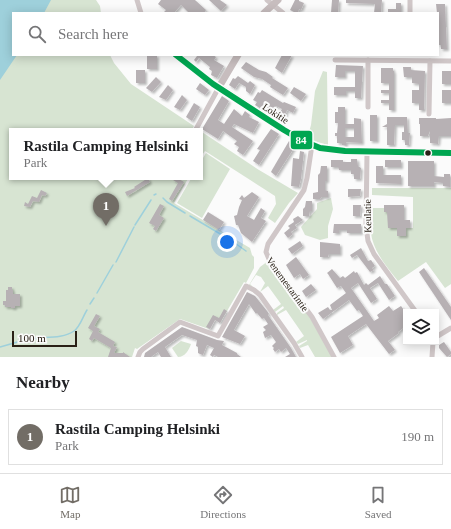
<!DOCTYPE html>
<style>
body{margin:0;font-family:"Times New Roman",serif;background:#f6f6f6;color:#202124}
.controls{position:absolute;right:12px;bottom:12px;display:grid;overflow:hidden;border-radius:0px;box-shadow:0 2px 10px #0003}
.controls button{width:36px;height:36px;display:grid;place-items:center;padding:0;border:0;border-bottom:1px solid #e0e0e0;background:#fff;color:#202124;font:20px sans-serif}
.scale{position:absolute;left:12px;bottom:10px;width:65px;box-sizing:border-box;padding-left:4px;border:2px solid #292016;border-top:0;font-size:11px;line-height:14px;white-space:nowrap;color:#292016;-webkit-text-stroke:3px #fbfbfb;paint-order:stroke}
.you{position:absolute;left:227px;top:242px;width:14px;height:14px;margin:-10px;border:3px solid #fff;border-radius:50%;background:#1a73e8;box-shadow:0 0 0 6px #1a73e833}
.badge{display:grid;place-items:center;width:26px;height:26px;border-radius:50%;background:#726d66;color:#fff;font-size:13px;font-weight:700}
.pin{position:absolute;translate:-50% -33px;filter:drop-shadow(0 1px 2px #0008)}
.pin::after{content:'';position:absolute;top:21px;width:14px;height:12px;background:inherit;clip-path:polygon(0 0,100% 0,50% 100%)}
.popup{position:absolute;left:9px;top:128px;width:194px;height:52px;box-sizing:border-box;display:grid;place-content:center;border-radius:0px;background:#fff;filter:drop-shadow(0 1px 3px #0005);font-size:13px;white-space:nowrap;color:#757577}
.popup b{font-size:15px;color:#202124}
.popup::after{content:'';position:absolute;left:50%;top:100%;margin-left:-8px;border:8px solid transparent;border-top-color:#fff}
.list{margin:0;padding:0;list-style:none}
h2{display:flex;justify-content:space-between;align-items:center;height:52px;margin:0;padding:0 16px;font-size:17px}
h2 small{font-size:13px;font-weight:400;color:#757577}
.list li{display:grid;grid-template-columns:26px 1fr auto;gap:12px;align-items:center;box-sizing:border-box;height:56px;margin:0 8px 8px;padding:0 8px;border:1px solid #e0e0e0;border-radius:0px}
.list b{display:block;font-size:15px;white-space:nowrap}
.list p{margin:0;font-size:13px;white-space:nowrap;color:#757577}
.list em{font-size:13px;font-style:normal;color:#757577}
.icon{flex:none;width:22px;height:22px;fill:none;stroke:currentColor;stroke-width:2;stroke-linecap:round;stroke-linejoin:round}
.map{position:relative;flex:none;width:451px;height:357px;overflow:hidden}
.search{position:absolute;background:#fff;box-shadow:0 2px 10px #0003;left:12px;right:12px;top:12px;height:44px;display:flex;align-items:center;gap:10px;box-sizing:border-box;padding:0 14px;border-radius:0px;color:#757577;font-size:15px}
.sheet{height:116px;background:#fff}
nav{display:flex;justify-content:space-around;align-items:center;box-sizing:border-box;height:56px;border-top:1px solid #e0e0e0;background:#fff;font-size:11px;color:#757577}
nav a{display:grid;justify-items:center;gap:2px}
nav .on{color:#726d66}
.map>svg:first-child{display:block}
</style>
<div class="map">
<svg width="451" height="357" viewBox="0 0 451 357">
<defs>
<filter id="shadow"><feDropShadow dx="2" dy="2" stdDeviation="1" flood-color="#0004"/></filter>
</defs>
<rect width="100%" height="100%" fill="#fbfbfb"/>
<g fill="#d7e4d2">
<path d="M35 0H96L100 6 101 13H29Z"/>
<path d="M0 39 13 55H110L114 63 131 84 194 126 191 131H12V177H189L174 203 250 248 252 255 254 257V268L246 283 244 282 220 323 215 319 209 329 180 319 137 349 135 348 132 357H0Z"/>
<path d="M323 71 327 72 328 145 307 139 311 125 315 91Z"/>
<path d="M199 130 259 170 298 193 289 203 275 223 268 218 276 204 275 196 205 151 200 158Z"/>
<path d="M206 153 230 169 202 218 177 203 192 177H200V163Z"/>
<path d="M372 188H451V284L445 288 426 262 398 281C387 267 373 251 371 233 370 225 371 216 371 208H384V212H388V228H398V236H406V228H413V197L372 195Z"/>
<path d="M331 198 333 209 328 226V238L320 240 305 235 301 227 317 209V203Z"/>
<path d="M268 261 308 314 332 357H315L308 345 300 348 299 346 307 341V340L298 344 296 342 304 336 286 310 277 315V313L284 308 283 306 275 312 273 310 281 304 268 286 260 292 265 283 261 277 256 275 250 284 253 287 249 285 260 267Z"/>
<path d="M181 341 191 344C189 350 185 357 178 357L172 348Z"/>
</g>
<path fill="#9ed0db" d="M0 0H51L44 13H13V55H17L0 80Z"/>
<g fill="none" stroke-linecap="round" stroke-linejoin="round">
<g stroke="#9ed0db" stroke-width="1.5">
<path d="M154 195 156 194"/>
<path d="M163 198 167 202 185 213"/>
<path d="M190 216 222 235"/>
<path d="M135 225 151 200"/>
<path d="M225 236 246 251"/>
<path d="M116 262 134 227"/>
<path d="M97 293 113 265"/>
<path d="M90 304 94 298"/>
<path d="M0 347C12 343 24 340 37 338 48 337 64 338 74 331 80 327 83 316 87 310"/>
</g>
</g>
<g fill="#b7b1b4" fill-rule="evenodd" filter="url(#shadow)">
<path d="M161 0H195L206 10 204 13H189L181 5 174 13H163L166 10 158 4Z"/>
<path d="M209 0H220L227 5 221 11Z"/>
<path d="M295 0H299V1L304 3 301 10 299 9 298 13H294V12L290 10Z"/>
<path d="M332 0H339L338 13H331Z"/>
<path d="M346 0H382L381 13H374L375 4 346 3Z"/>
<path d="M396 3H401V13H388V9H396Z"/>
<path d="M436 4H445L447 49H441V45H438V13H437Z"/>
<rect x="147" y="55" width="10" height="14"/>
<path d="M196 55H213L216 57 214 60 224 66 217 78 211 75 212 71 209 69 210 67 199 58 196 62 194 60 197 56Z"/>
<path d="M282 55H292L282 73 275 68Z"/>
<path d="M246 62 259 70 266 72 273 77 272 78 288 88 283 95 270 87 271 85 262 79 254 77 241 68Z"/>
<path d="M336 65 363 66 361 98H355V91H346V95H334V87H355V71H345V77H335Z"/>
<path d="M403 67H411V70L425 71 424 110H419V103H412V90H419V84L412 83V77H404Z"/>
<path d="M381 68H393V71H394V110H389V103H381V100H389V93H381V90H389V83H381Z"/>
<rect x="136" y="70" width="9" height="13"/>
<rect x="442" y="71" width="9" height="13"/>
<path d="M238 76 248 83 250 81 255 85 250 94 246 91V87L239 83 235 89 229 85 233 78 235 79Z"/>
<path d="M156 77 161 82 152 92 146 88Z"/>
<path d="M200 83 209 90 205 95 196 89Z"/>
<path d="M168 85 173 90 166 100 159 97Z"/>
<path d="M294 87 306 94 301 101 290 93Z"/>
<path d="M262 90 283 103 284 102 296 107 293 113 287 110 285 116H281L280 120 276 117 282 109 276 106 272 111 270 110 268 113 255 105 257 102 253 100 258 92 260 93Z"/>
<rect x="442" y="90" width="9" height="13"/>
<path d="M182 95 187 100 180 110 174 107Z"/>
<path d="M222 96 229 101 218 120 224 124 234 109 242 116 245 111 250 115 249 117 259 122 253 133 234 124 232 127 253 141 243 155 237 151 239 147 234 144 237 141 223 131 218 139 202 129Z"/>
<path d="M194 103 200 107 192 121 186 117Z"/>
<path d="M338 107H345V124H354V118L361 119 362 143 346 142V145H342V143H337V136H335V133H337L338 123H335V112H338ZM345 128H354V137H345Z"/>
<rect x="370" y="115" width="7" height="26"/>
<path d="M387 117H407L408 133H410L409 145H405V140H402V132H404V125H395L394 145H387V127H382L387 124Z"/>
<path d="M419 118H436V119L451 118V136H439L438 144 430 143V131L428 136H420V124H419Z"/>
<path d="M271 129 279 134 259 165 253 161 260 150 257 149Z"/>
<path d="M289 141 295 145 294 148 276 176 271 172 272 170Z"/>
<path d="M300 151 304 152 301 179 299 187 291 186 293 158 299 159Z"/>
<path d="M351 159H357L358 166 361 168 360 179H354V174H351V170H339L338 167H331V160H343V162H351Z"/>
<rect x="385" y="160" width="16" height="7"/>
<path d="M408 161H434V176L444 177V174H450V187L443 186V183L434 182V186H408Z"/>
<path d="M321 166H327V181H325V190L328 191V197H322L320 199H313V193L318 192V175L320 173Z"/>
<path d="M376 166H383V175H401V184L376 183Z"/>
<path d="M175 177 184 182 172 201 169 199 178 183 173 180Z"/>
<path d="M148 178 150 182 127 196 125 192 135 188 134 187Z"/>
<path d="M348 189H361L360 196 348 197Z"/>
<path d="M41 190 47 193 45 196 42 195 39 202 33 201 30 207 24 206 25 202 28 204 32 196 37 198Z"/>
<path d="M252 192 259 197 247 216 254 220 261 208 265 211 261 218 266 221 252 242 241 233 238 225H236L234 216 237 215 239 207 242 200 239 199 242 195 244 198Z"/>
<path d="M306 201H312V211H310L309 216H303V209L305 207Z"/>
<path d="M160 204 164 206 159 215 164 218 156 231 153 229 155 226 149 223Z"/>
<path d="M353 205H361L360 216H353Z"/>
<path d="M384 205H404V220H410V228H406V236H397V228H388L387 212H384Z"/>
<path d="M208 212 224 222 219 230 203 220Z"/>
<path d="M298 216 303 220 295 225 297 228 291 232 293 234 288 238 284 233 290 228 288 226 294 222 293 219Z"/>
<path d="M334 224H361V233H347V230H339V233H333Z"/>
<path d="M300 241 303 246 292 254 288 249Z"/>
<path d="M320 242 340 244V254H329L328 257H320Z"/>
<path d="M361 248 368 261 371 260 375 266 372 268 374 270 370 272 357 255 352 258 350 255Z"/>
<path d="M296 257 309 275 303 279 300 274 294 278 286 265Z"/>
<path d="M424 268 451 307V320L419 272Z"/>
<path d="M332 269 340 278 343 276 345 278 354 271 355 273 357 272 364 285 366 283 368 285 380 276 385 284H387L395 296 389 300 378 283 370 288 377 299 371 303 358 283 351 288 374 321 379 318 377 315 389 306 393 311 401 306 406 313V326L398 332 399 333 388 341 395 350 389 354 366 324 348 336 353 345 340 353 331 337 363 316 359 310 357 311 349 300 323 319 318 313 328 307 330 310H332L330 305 346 293 341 286 337 288 328 274 327 273Z"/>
<path d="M311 284 316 290 306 297 302 291Z"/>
<path d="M8 287H12V290H13V294H20V306H15V308H11V307H5V305H3V301H6V290H8Z"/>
<path d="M247 292 255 296 267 311 269 314 268 315 291 348 296 357H285L290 354 286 348 281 352 279 349 275 352 273 349 274 348 272 346 276 342 271 335 265 338 263 332 266 330 263 327 268 324 264 318 262 319 257 313 256 314 249 304 234 330 245 336 240 344 222 337Z"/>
<path d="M224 309 227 311 220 323 215 320 210 329 206 327 213 315 219 318Z"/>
<path d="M96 314 100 316 94 326 100 329 98 332 115 342 113 346 117 347 114 353H123V352L130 357H108L111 348 94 338 92 341 89 339 93 331 88 328Z"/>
<path d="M182 327 217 340 224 341 222 345 237 353V354L241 357H218L214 355 213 357 210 355 214 348 207 345 203 355 200 354 198 353V347L196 346 197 340 182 335 165 347 171 357H161L158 352 151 357H144L145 353Z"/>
<path d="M444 342 451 352V354L447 357 439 348V345Z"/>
</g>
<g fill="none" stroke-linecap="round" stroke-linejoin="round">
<g stroke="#d0c7c8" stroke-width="5">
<path d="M137 0 141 13"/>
<path d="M267 0 283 13"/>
<path d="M410 0V13"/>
<path d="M176 55 219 87 195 131"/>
<path d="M335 60 451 61"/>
<path d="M368 107V60"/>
<path d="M429 114 430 61"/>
<path d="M312 145 307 178 304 190 268 244 266 252 269 259 312 317 334 357"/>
<path d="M367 152 366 226 368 241 374 254 416 312"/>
<path d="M436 337 451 328"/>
<path d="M138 357 140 352 143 349 180 322 218 336 246 286 254 290 260 295 294 343 302 357"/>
<path d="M432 357 433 342"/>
</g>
<g stroke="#c7bdbe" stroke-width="7">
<path d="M264 13 278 0"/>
<path d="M238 55 219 87 291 134 306 143 320 148 345 151 451 153"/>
</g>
<g stroke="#fbfbfb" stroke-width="9">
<path id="bus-1" d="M176 55 213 84 284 130 301 140 320 148 345 151 451 153"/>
</g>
<use href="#bus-1" stroke="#00a651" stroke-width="6"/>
</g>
<circle fill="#292016" stroke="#fbfbfb" stroke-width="1.5" cx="428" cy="153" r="3.5"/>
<g text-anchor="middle" stroke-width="4" stroke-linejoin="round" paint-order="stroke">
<g font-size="10" fill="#292016" stroke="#fbfbfb">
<text transform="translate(276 113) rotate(33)" y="4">Lokitie</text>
<text transform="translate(367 216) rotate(-91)" y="4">Keulatie</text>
<text transform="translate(288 284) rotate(54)" y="4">Venemestarintie</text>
</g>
</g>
<rect stroke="#fbfbfb" stroke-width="1.5" x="290" y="130" width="23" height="20" rx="4" fill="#00a651"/>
<g font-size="11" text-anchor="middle" font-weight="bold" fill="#fff">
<text x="301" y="144">84</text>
</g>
</svg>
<div class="controls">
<button><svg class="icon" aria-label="layers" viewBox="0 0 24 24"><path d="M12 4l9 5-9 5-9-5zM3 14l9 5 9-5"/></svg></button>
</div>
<div class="scale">100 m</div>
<div class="you"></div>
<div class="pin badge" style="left:106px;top:226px">1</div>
<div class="popup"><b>Rastila Camping Helsinki</b>Park</div>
<div class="search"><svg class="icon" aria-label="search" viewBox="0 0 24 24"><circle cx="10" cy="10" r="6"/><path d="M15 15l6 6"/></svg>Search here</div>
</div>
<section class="sheet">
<h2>Nearby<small></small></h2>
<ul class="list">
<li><span class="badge">1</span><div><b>Rastila Camping Helsinki</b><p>Park</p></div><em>190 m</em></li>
</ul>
</section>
<nav>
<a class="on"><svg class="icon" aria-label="map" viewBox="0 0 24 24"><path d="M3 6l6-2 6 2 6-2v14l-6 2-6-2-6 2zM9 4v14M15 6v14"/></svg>Map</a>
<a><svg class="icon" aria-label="directions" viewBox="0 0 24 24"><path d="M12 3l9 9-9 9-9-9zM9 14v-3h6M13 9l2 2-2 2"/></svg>Directions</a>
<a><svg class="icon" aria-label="saved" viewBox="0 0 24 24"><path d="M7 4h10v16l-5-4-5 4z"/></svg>Saved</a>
</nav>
